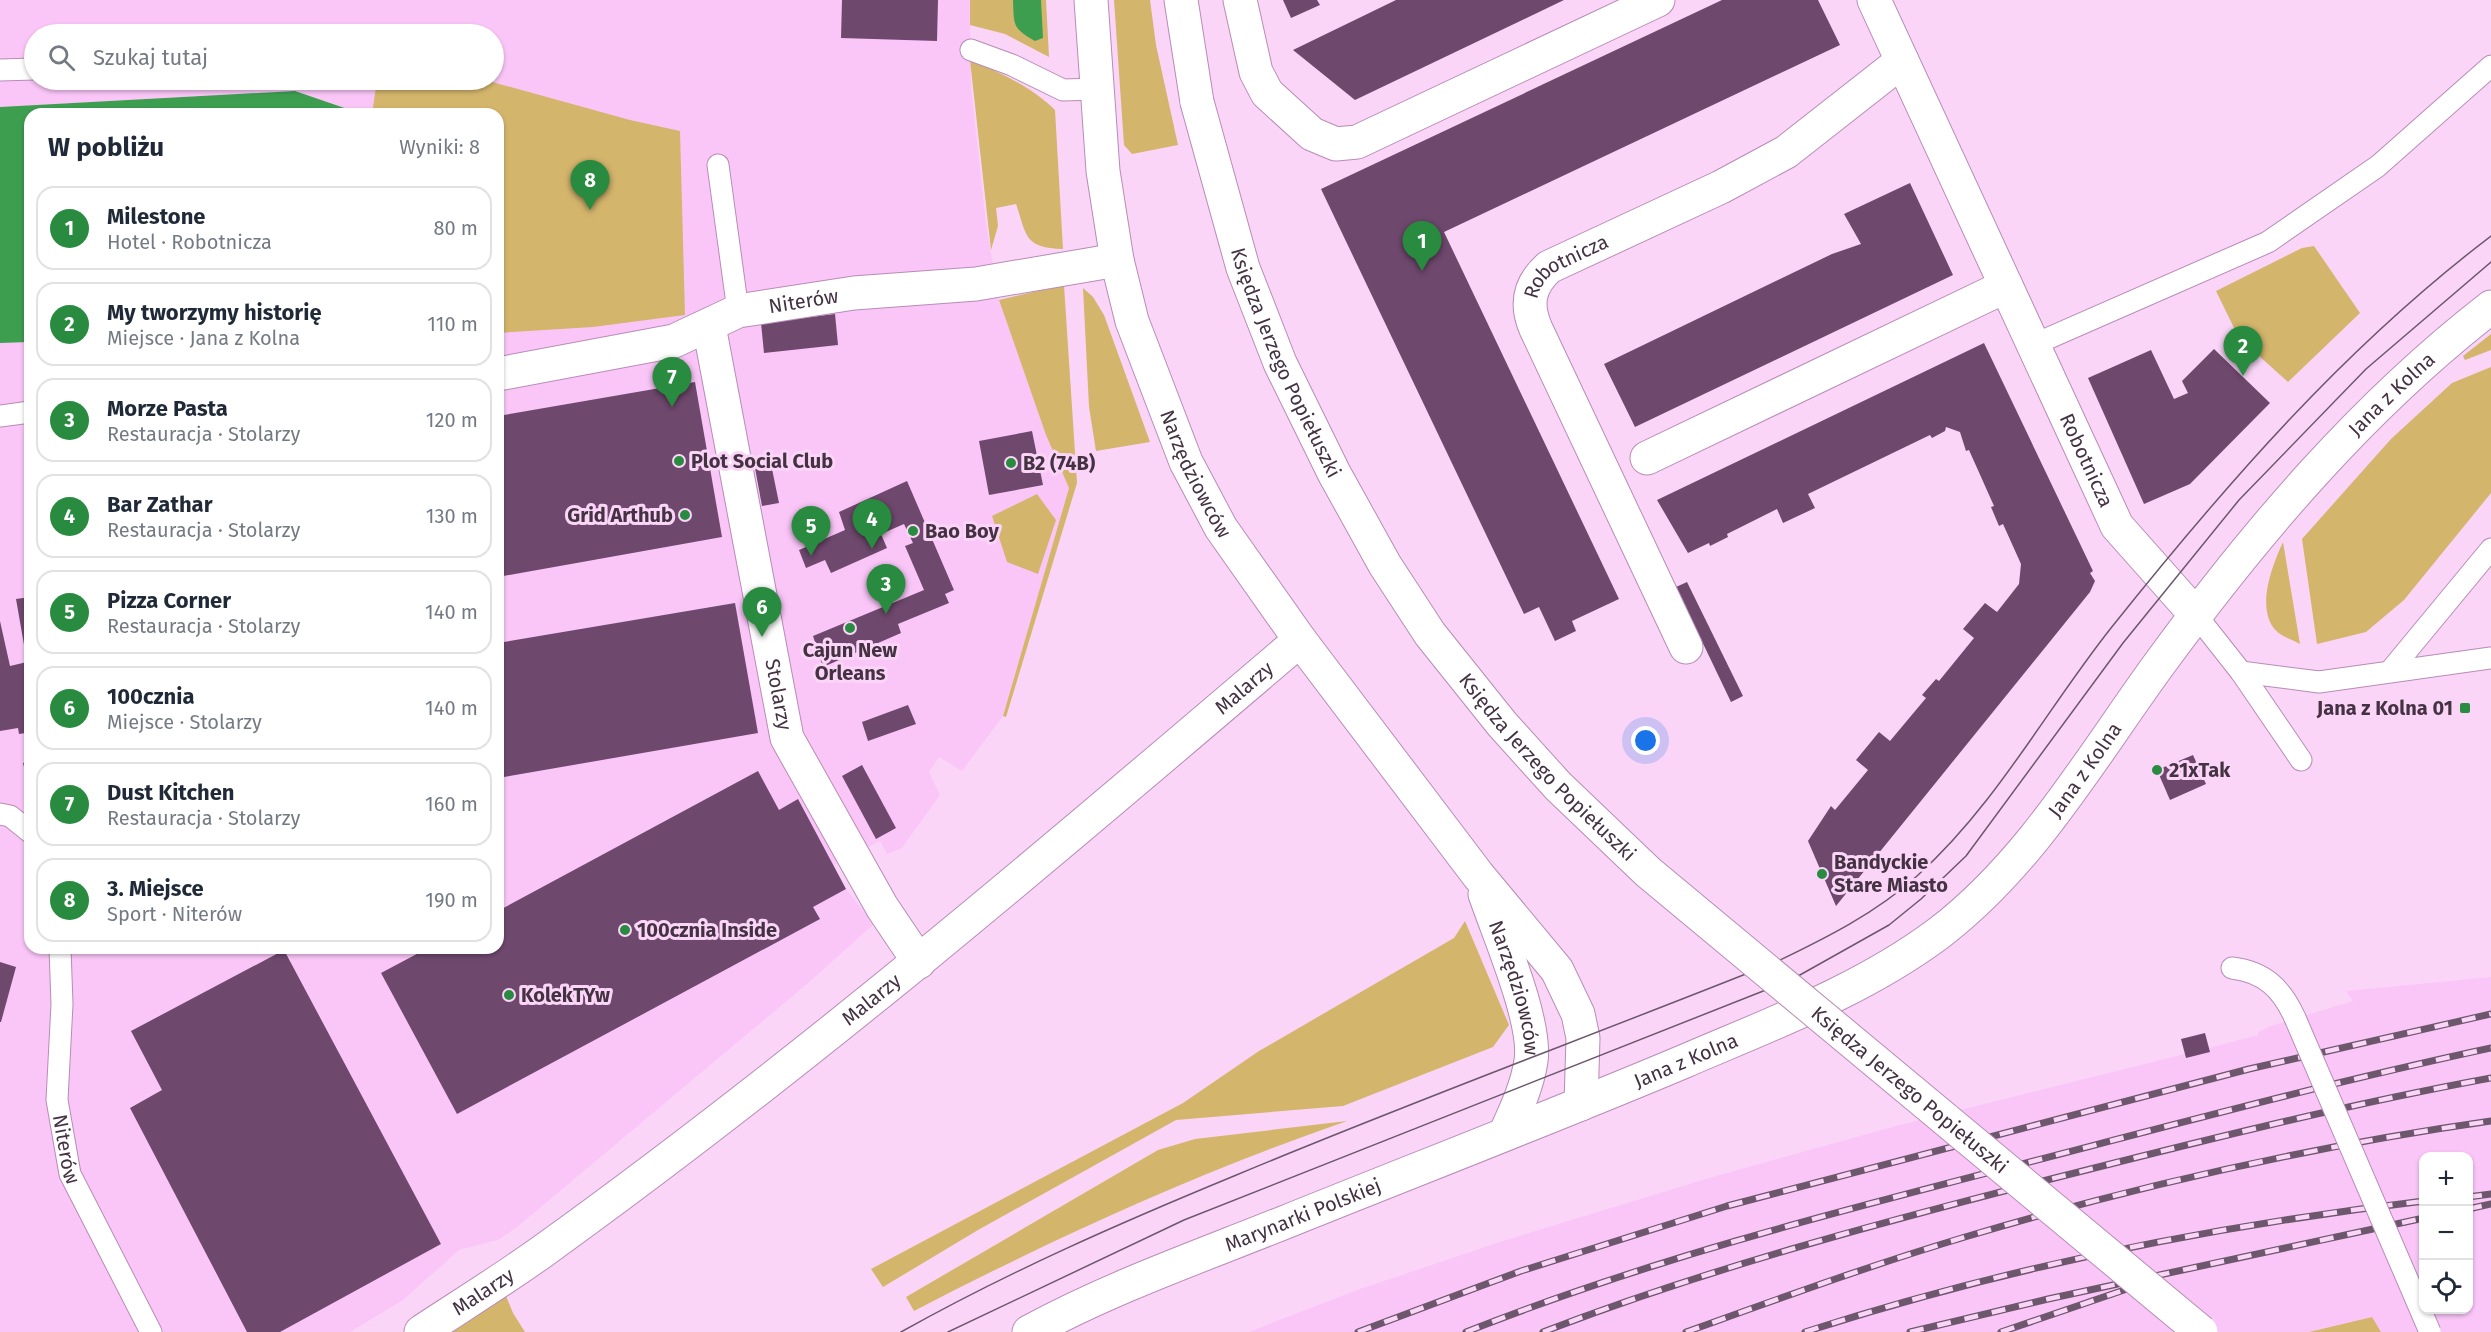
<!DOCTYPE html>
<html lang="pl">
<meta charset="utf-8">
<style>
body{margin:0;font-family:"Fira Sans",sans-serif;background:#f6f6f7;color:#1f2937}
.controls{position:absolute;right:18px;bottom:18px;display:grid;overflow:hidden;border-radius:12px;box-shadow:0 2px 4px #0004}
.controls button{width:54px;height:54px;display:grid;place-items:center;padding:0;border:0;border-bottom:2px solid #e0e1e3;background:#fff;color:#1f2937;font:30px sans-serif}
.you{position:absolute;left:1646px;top:741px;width:21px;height:21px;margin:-15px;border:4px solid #fff;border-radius:50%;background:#1a73e8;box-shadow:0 0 0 9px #1a73e833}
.badge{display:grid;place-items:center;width:39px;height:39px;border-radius:50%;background:#298b3f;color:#fff;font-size:20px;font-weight:700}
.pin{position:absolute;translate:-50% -50px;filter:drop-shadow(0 2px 3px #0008)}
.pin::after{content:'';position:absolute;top:32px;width:21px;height:18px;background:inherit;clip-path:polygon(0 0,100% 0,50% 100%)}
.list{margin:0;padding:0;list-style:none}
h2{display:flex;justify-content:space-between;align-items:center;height:78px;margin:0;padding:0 24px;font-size:26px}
h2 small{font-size:20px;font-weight:400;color:#747a83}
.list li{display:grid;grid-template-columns:39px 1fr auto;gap:18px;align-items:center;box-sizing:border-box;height:84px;margin:0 12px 12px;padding:0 12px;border:2px solid #e0e1e3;border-radius:18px}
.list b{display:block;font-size:22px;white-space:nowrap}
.list p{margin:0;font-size:20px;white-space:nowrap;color:#747a83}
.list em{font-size:20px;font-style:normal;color:#747a83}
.icon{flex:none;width:33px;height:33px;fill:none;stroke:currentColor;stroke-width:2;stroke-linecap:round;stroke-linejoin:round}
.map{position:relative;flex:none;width:2491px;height:1332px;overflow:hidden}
.search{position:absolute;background:#fff;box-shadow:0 2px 4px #0004;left:24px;top:24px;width:480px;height:66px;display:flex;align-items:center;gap:15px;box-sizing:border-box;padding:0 21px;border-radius:33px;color:#747a83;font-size:22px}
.panel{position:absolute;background:#fff;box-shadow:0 2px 4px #0004;left:24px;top:108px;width:480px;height:846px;border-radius:18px}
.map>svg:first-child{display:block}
</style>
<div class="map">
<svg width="2491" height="1332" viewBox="0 0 2491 1332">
<rect width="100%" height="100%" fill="#fad5f8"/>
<g fill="#fac6f8" fill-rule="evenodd">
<path d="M0 0H970L971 87 986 224 999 300 1046 435 1069 488 1003 716 962 771 939 757 929 772 940 795 902 848 887 854 880 841 834 865 846 889 874 924 807 984 517 1227 498 1240 459 1250 403 1300 350 1332H0V343L30 342V948H498V114H362L295 91 0 107ZM34 34H494V80H34Z"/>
<path d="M2491 977V1332H2381L2371 1317 2309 1332H1249L1357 1290 1503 1241 1709 1178 1896 1126 2185 1054 2186 1058 2210 1052 2209 1048 2258 1035V1032L2271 1026 2353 1001 2346 991ZM2424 1156H2468V1310H2424Z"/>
</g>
<g fill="#d4b56c">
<path d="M970 0H1046L1049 57 1005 34 970 25Z"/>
<path d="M1114 0H1150L1156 45 1178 145 1132 154 1124 145Z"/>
<path d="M970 60C999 72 1032 87 1055 110L1063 249C1024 248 1027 236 1016 204L996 208 998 226 991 250Z"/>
<path d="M377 80H485L630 120 680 131 685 315 593 327 498 333V114H372Z"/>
<path d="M2314 246 2360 313 2288 382 2239 338 2216 291 2302 248Z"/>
<path d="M1064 285 1077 483 1006 717 1003 716 1069 488 1046 435 999 300Z"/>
<path d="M1083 288 1093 297 1104 315 1150 442 1096 451 1089 407Z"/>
<path d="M2491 334V350L2465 360 2463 356Z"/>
<path d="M2491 367V493L2404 600 2366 632 2317 644 2302 539 2391 439 2452 383Z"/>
<path d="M1037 494 1056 520 1038 574 1007 562 992 516Z"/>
<path d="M2283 542 2300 644C2291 639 2279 636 2273 627 2257 604 2273 564 2283 542Z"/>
<path d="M1465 921 1509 1025 1493 1047 1343 1106 1176 1120 978 1230 883 1287 871 1269 1183 1103 1259 1051 1454 938Z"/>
<path d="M1347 1121C1200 1172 1052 1239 914 1311L906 1297 1158 1150 1195 1139Z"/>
<path d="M506 1296 513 1313 525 1332H449Z"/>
<path d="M2372 1317 2381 1332H2309Z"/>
</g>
<g fill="#3d9e50">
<path d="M1013 0H1041L1043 38 1035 41C1012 28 1014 25 1013 0Z"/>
<path d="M295 91 362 114H30V342L0 343V107Z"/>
</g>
<g fill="#6f486e">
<path d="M842 0H938L937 41 841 38Z"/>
<path d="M1283 0H1317L1320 5 1291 18Z"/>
<path d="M1396 0H1564L1355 100 1293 50Z"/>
<path d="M1722 0H1818L1840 45 1444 232 1619 599 1572 621 1576 631 1555 641 1539 607 1524 614 1321 189Z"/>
<path d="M1910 183 1953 275 1635 427 1604 364 1832 254 1861 244 1844 214Z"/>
<path d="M835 314 838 345 764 353 761 323Z"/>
<path d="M1984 343 2093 571 2090 573 2095 581 2090 592 1836 906 1808 841 1831 806 1835 810 1868 770 1856 760 1879 732 1890 741 1926 698 1922 695 1936 679 1939 681 1974 638 1963 629 1985 603 1997 612 2019 584 2021 564 2003 524 1999 526 1991 507 1994 506 1969 450 1966 451 1960 432 1946 427 1945 431 1932 438 1930 435 1808 494 1815 508 1783 523 1777 509 1727 534 1728 537 1710 546 1709 543 1688 553 1657 500Z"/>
<path d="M2214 349 2270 403 2190 484 2144 504 2088 378 2151 350 2174 399 2188 393 2182 381Z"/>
<path d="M695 382 722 537 498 577V416Z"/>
<path d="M1032 431 1043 485 989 495 979 441Z"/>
<path d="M771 464 779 503 762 506 755 468Z"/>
<path d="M907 481 954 590 945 594 949 603 898 624 901 633 823 667 813 636 924 590 905 546 913 543 904 524 881 534 887 548 831 573 825 560 806 568 799 550 845 530 839 512Z"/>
<path d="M1687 582 1743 696 1731 702 1676 587Z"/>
<path d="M30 597V726L25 727 26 733 19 734 18 728 0 731V621L10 666 27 662 16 599Z"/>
<path d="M735 603 758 733 498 778V643Z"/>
<path d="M908 705 916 724 868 741 862 722Z"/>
<path d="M2193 755 2206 784 2170 800 2157 770Z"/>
<path d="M30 761V778L27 779 23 763Z"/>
<path d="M862 765 896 828 876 839 842 776Z"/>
<path d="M758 771 779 810 798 799 846 889 813 907 820 919 457 1114 381 973 428 948H498V911Z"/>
<path d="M284 950 441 1244 280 1332H247L130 1108 162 1090 131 1031Z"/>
<path d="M0 962 16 967 1 1022H0Z"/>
<path d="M2205 1033 2210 1052 2186 1058 2181 1039Z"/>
</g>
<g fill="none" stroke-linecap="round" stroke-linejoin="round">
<g stroke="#b78cb6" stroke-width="23">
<g id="service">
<path d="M971 50 1012 65 1063 90 1097 89"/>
<path d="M0 70 34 69"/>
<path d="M718 165 738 311"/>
<path d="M2033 345 2268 242 2378 166 2491 66"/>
<path d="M0 416 30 412"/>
<path d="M2196 615 2241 672 2301 760"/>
<path d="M2391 670 2491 549"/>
<path d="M2241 672 2319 682 2491 658"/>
<path d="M0 814 10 816 30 832"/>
<path id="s1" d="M60 948 62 1004 57 1100 70 1174 151 1332"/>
<path d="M2232 968C2265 972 2282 989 2295 1018"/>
</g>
</g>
<g stroke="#b78cb6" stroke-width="35">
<g id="minor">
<path id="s2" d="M1091 0 1103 171 1117 260 1132 321 1186 462 1221 528 1300 640 1478 875 1557 970 1578 1014 1583 1038 1581 1104"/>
<path d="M1240 0 1256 72 1267 93 1312 134 1336 144 1357 142 1658 0"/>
<path id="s3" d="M1874 0 2117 526 2196 615"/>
<path id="s4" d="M709 326 787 738 882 907 919 962"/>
<path id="s5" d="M498 374 674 341 738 311 854 293 976 284 1117 260"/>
<path d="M1647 458 2006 286"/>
<path id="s6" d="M1686 647 1536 329C1525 304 1529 285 1549 267L1721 187 1786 152 1902 61"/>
<path id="s7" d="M1485 894C1499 935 1537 1022 1531 1061 1527 1087 1516 1110 1505 1134"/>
<path id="s8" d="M421 1332C462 1305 504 1279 543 1251 807 1061 1053 851 1300 640"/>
</g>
</g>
<g stroke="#b78cb6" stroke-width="35">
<path id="tertiary" d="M1181 0 1197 102"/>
</g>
<g stroke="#b78cb6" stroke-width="35">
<g id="secondary">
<path id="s9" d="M1029 1332C1110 1288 1198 1257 1283 1223 1417 1169 1552 1117 1685 1061 1771 1024 1863 990 1939 933 2032 862 2092 756 2160 663 2256 532 2362 407 2491 307"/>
</g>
</g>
<use href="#service" stroke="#fff" stroke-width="21"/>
<use href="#minor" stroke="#fff" stroke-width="33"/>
<use href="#tertiary" stroke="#fff" stroke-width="33"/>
<use href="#secondary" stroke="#fff" stroke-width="33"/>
<g stroke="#6d576c" stroke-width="1.5">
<path d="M901 1332C1008 1272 1120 1223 1234 1176 1413 1101 1596 1034 1776 962 1826 938 1876 913 1917 876 1996 805 2046 710 2111 628 2226 484 2344 348 2491 236"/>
<path d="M948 1332 1184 1220 1791 980 1889 925 1921 899 1966 856 2123 643 2239 500 2366 369 2491 262"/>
</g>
<g stroke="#6d576c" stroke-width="7">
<g id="rail">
<path d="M2468 1197 2491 1194"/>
<path d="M2468 1209 2491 1204"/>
<path d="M1358 1332 1521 1271 1727 1206 2249 1069 2491 1014"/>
<path d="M1466 1332C1645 1261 1832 1213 2018 1165 2176 1124 2332 1082 2491 1048"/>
<path d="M1543 1332C1704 1270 1871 1225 2039 1182 2189 1144 2339 1106 2491 1078"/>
<path d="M1686 1332C1778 1299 1871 1265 1965 1237 2136 1186 2314 1146 2491 1121"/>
<path d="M1805 1332C2006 1267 2213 1226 2424 1201"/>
<path d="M1910 1332 2048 1299 2424 1218"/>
<path d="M2001 1332 2127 1289"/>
</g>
</g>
<use href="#rail" stroke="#fad5f8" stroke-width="4.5" stroke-dasharray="14" stroke-linecap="butt"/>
<g stroke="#b78cb6" stroke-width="23" stroke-linecap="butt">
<path id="service-bridge" d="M2295 1018 2430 1332"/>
</g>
<g stroke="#b78cb6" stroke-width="35" stroke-linecap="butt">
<g id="tertiary-bridge">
<path id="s10" d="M1197 102 1243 268 1280 363 1334 473 1385 565 1430 634 1502 724 1558 786 1648 872 2201 1332"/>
</g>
</g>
<use href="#service-bridge" stroke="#fff" stroke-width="21"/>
<use href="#tertiary-bridge" stroke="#fff" stroke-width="33"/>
</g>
<g fill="#298b3f" stroke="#fad5f8" stroke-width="2">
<circle cx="679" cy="461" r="6"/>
<circle cx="1011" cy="463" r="6"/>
<circle cx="685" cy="515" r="6"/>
<circle cx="913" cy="531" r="6"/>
<circle cx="850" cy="628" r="6"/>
<rect x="2459" y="702" width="12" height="12" rx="3"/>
<circle cx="2157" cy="770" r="6"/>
<circle cx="1822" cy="874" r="6"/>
<circle cx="625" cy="930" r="6"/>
<circle cx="509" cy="995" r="6"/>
</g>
<g text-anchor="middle" stroke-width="6" stroke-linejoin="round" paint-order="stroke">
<g font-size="20" fill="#443243" stroke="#fad5f8">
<text dy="7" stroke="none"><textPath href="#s6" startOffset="434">Robotnicza</textPath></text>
<text dy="7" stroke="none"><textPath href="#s5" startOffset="316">Niterów</textPath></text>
<text dy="7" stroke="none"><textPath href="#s10" startOffset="276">Księdza Jerzego Popiełuszki</textPath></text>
<text dy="7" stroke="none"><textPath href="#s9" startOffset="1701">Jana z Kolna</textPath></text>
<text dy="7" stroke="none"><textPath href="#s3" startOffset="507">Robotnicza</textPath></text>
<text dy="7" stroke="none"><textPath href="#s2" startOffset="490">Narzędziowców</textPath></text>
<text dy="7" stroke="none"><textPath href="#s8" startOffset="1046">Malarzy</textPath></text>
<text dy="7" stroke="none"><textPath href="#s4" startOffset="375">Stolarzy</textPath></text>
<text dy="7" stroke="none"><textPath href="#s10" startOffset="762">Księdza Jerzego Popiełuszki</textPath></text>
<text dy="7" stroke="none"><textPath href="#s9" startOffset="1215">Jana z Kolna</textPath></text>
<text dy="7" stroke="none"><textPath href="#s7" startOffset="99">Narzędziowców</textPath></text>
<text dy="7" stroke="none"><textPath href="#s8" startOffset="560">Malarzy</textPath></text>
<text dy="7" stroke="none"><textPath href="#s9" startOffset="711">Jana z Kolna</textPath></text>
<text dy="7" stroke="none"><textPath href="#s10" startOffset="1248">Księdza Jerzego Popiełuszki</textPath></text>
<text dy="7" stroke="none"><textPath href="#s1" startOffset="202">Niterów</textPath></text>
<text dy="7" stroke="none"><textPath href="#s9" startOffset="298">Marynarki Polskiej</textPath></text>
<text dy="7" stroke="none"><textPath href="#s8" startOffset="74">Malarzy</textPath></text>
</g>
<g font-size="20" font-weight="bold" fill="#443243" stroke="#fad5f8" text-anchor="start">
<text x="691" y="468">Plot Social Club</text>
<text x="1023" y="470">B2 (74B)</text>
<text x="673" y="522" text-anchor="end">Grid Arthub</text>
<text x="925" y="538">Bao Boy</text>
<text x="850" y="657" text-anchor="middle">Cajun New<tspan x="850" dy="23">Orleans</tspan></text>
<text x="2453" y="715" text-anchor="end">Jana z Kolna 01</text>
<text x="2169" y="777">21xTak</text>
<text x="1834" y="869">Bandyckie<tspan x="1834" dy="23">Stare Miasto</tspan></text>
<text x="637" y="937">100cznia Inside</text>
<text x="521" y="1002">KolekTYw</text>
</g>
</g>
</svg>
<div class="controls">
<button>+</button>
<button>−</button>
<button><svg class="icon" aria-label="locate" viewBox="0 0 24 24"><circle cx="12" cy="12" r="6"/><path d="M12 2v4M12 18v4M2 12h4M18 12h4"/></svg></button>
</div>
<div class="you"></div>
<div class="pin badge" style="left:1422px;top:271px">1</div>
<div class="pin badge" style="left:2243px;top:376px">2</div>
<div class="pin badge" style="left:886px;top:614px">3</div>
<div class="pin badge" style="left:872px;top:549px">4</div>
<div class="pin badge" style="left:811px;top:556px">5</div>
<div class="pin badge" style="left:762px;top:637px">6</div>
<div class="pin badge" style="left:672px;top:407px">7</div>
<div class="pin badge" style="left:590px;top:210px">8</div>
<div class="search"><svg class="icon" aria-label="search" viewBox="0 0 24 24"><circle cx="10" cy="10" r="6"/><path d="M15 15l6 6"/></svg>Szukaj tutaj</div>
<section class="panel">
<h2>W pobliżu<small>Wyniki: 8</small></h2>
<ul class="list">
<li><span class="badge">1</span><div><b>Milestone</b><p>Hotel · Robotnicza</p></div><em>80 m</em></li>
<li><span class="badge">2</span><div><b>My tworzymy historię</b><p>Miejsce · Jana z Kolna</p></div><em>110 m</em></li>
<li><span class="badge">3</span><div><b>Morze Pasta</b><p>Restauracja · Stolarzy</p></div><em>120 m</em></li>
<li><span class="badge">4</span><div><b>Bar Zathar</b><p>Restauracja · Stolarzy</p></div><em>130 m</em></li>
<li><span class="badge">5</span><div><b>Pizza Corner</b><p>Restauracja · Stolarzy</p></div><em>140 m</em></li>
<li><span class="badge">6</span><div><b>100cznia</b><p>Miejsce · Stolarzy</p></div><em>140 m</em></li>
<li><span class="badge">7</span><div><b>Dust Kitchen</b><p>Restauracja · Stolarzy</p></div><em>160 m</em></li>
<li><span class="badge">8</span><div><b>3. Miejsce</b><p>Sport · Niterów</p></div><em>190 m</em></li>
</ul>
</section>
</div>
